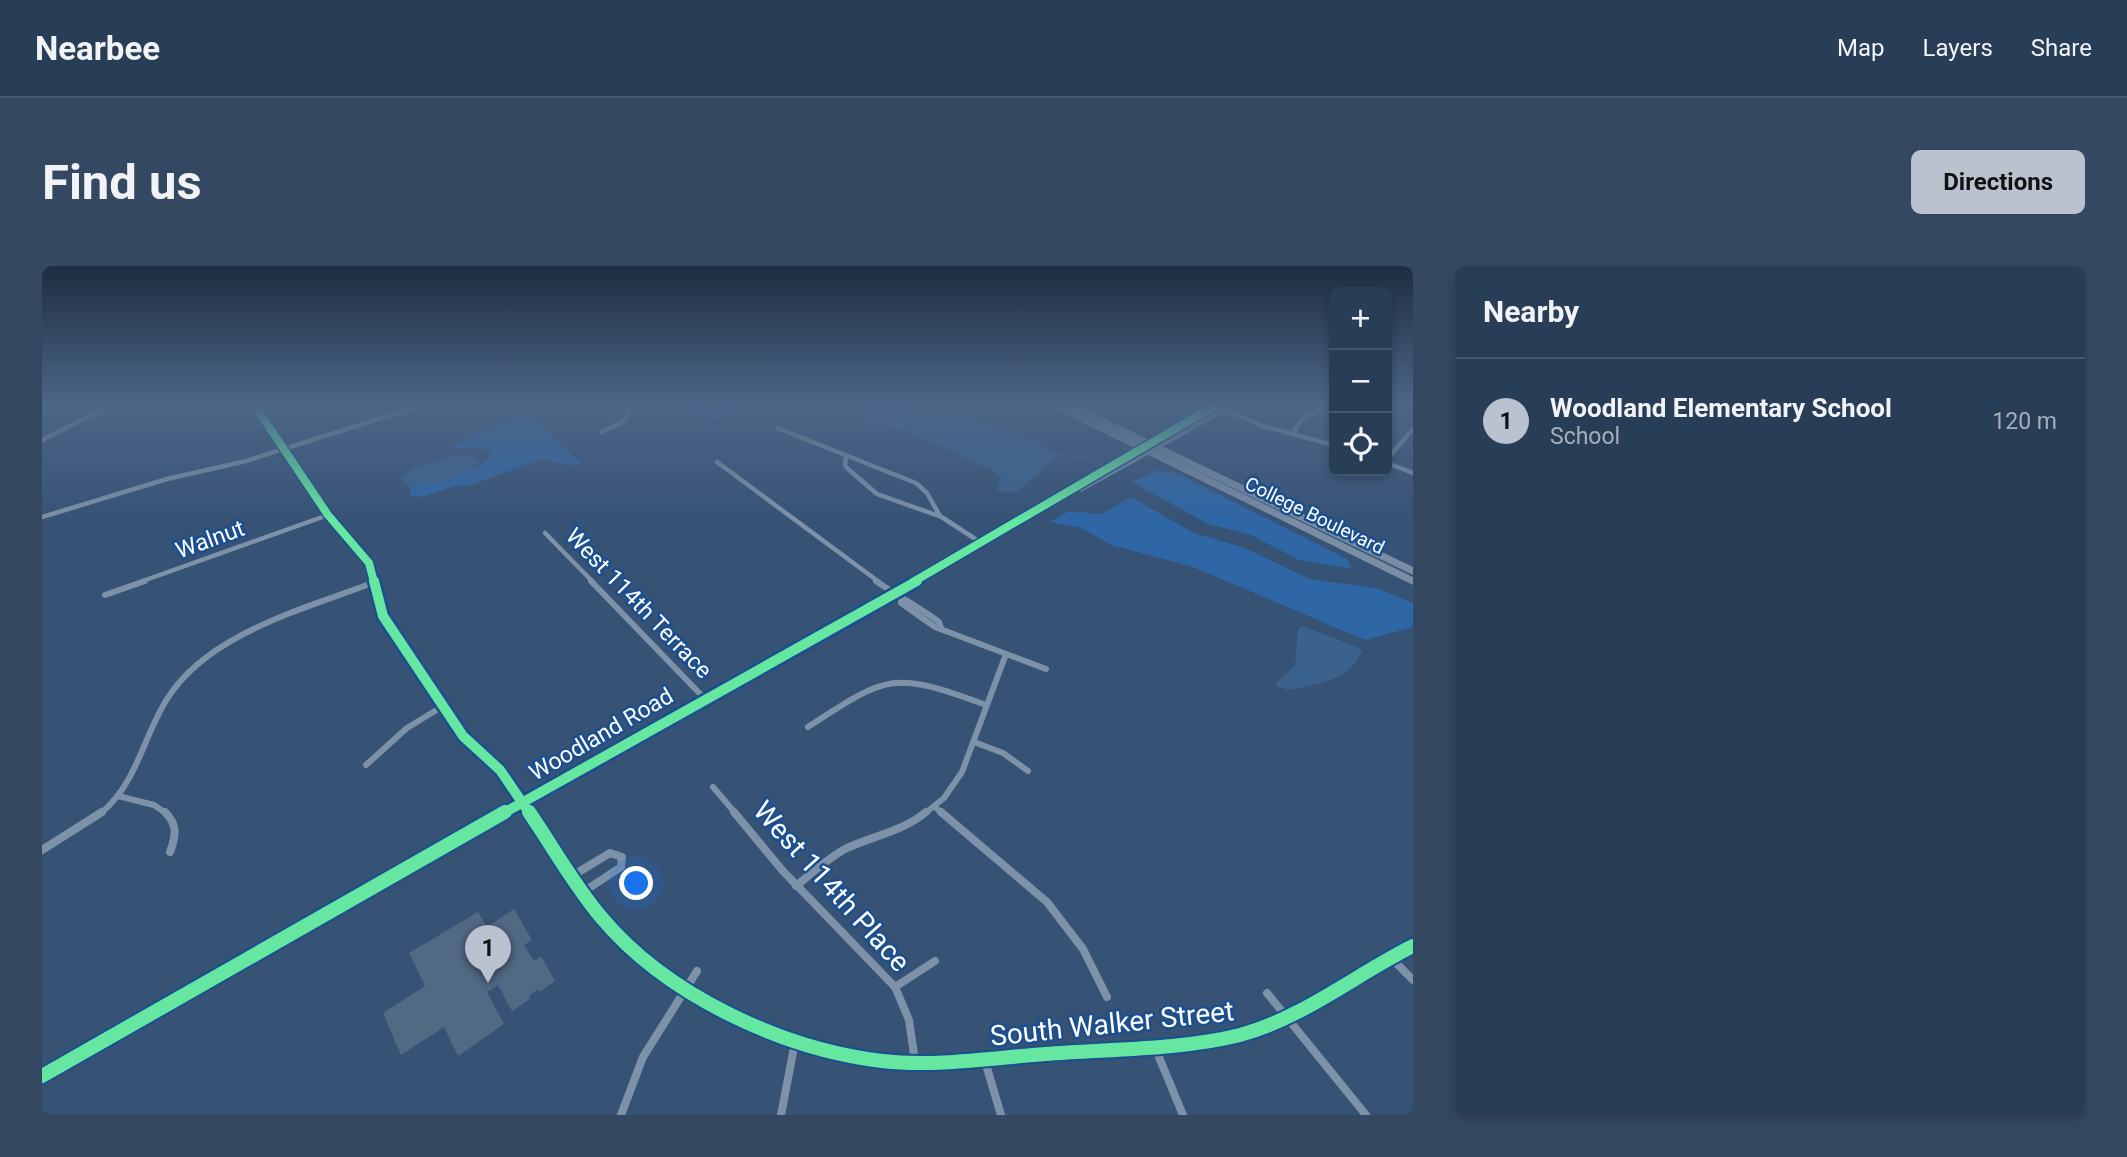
<!DOCTYPE html>
<meta charset="utf-8">
<style>
body{margin:0;font-family:Roboto,sans-serif;background:#344961;color:#f1f3f6}
.controls{position:absolute;right:21px;top:21px;display:grid;overflow:hidden;border-radius:10px;box-shadow:0 4px 10px #0003}
.controls button{width:63px;height:63px;display:grid;place-items:center;padding:0;border:0;border-bottom:2px solid #44576d;background:#283e57;color:#f1f3f6;font:35px sans-serif}
.you{position:absolute;left:595px;top:618px;width:24px;height:24px;margin:-18px;border:5px solid #fff;border-radius:50%;background:#1a73e8;box-shadow:0 0 0 10px #1a73e833}
.badge{display:grid;place-items:center;width:46px;height:46px;border-radius:50%;background:#b9c2ce;color:#111;font-size:23px;font-weight:700}
.pin{position:absolute;translate:-50% -58px;filter:drop-shadow(0 2px 4px #0008)}
.pin::after{content:'';position:absolute;top:37px;width:24px;height:21px;background:inherit;clip-path:polygon(0 0,100% 0,50% 100%)}
.list{margin:0;padding:0;list-style:none}
h2{display:flex;justify-content:space-between;align-items:center;height:91px;margin:0;padding:0 28px;font-size:30px}
h2 small{font-size:23px;font-weight:400;color:#a5aeba}
.list li{display:grid;grid-template-columns:46px 1fr auto;gap:21px;align-items:center;box-sizing:border-box;height:126px;padding:0 28px;border-top:2px solid #44576d}
.list b{display:block;font-size:26px;white-space:nowrap}
.list p{margin:0;font-size:23px;white-space:nowrap;color:#a5aeba}
.list em{font-size:23px;font-style:normal;color:#a5aeba}
.icon{flex:none;width:38px;height:38px;fill:none;stroke:currentColor;stroke-width:2;stroke-linecap:round;stroke-linejoin:round}
.map{position:relative;flex:none;width:1371px;height:849px;overflow:hidden;border-radius:10px}
header{display:flex;align-items:center;gap:42px;box-sizing:border-box;height:98px;padding:0 35px;background:#283e57;border-bottom:2px solid #44576d}
header strong{font-size:33px}
nav{display:flex;gap:38px;margin-inline-start:auto;font-size:24px}
.intro{display:flex;align-items:center;justify-content:space-between;box-sizing:border-box;height:168px;padding:0 42px}
h1{margin:0;font-size:49px}
.button{padding:18px 32px;border-radius:10px;background:#b9c2ce;color:#111;font-size:24px;font-weight:700}
main{display:flex;gap:42px;padding:0 42px}
aside{flex:1;background:#283e57;border-radius:10px;box-shadow:0 4px 10px #0003}
.map>svg:first-child{display:block}
</style>
<header>
<strong>Nearbee</strong>
<nav><a>Map</a><a>Layers</a><a>Share</a></nav>
</header>
<div class="intro"><h1>Find us</h1><a class="button">Directions</a></div>
<main>
<div class="map">
<svg width="1371" height="849" viewBox="0 0 1371 849">
<rect width="100%" height="100%" fill="#365274"/>
<g fill="#2f66a5">
<path d="M643 138H763L769 141C756 149 744 141 730 140 714 139 689 141 677 154L656 149Z"/>
<path d="M484 147 540 198 527 199 499 193 429 219 412 220 380 231 369 230 367 221C393 214 434 212 450 187L446 183 411 182 412 179 440 165 455 163 463 155Z"/>
<path d="M1115 204 1137 208 1305 293 1310 303 1257 294 1209 269 1166 258 1090 216Z"/>
<path d="M1089 231 1152 267 1203 282 1267 313 1334 322 1371 337V361L1323 374 1151 301 1069 279 1040 262 1008 256 1027 245 1059 248Z"/>
</g>
<g fill="#3b618d">
<path d="M820 138C871 137 926 148 974 167 989 173 1004 182 1018 189L973 227 955 224 959 213 952 205 864 165 820 154 815 143Z"/>
<path d="M420 189 438 195C426 215 388 216 367 221L359 213 360 209 388 196Z"/>
<path d="M1261 360 1315 381 1320 386C1306 416 1275 418 1246 424L1234 420 1235 415 1253 400 1256 362Z"/>
</g>
<g fill="none" stroke-linecap="round" stroke-linejoin="round">
<g stroke="#3b618d" stroke-width="2">
<path d="M792 138 817 141"/>
<path d="M1018 189 1034 190 1060 199"/>
</g>
</g>
<path fill="#526984" d="M472 643 490 674 482 679 492 695 499 690 513 715 498 726 496 723 487 730 488 733 470 745 456 719 445 726 462 758 416 790 402 761 359 789 341 747 383 720 367 687 436 646 445 661Z"/>
<g fill="none" stroke-linecap="round" stroke-linejoin="round">
<g stroke="#7d92a8" stroke-width="4.5">
<path d="M124 139 127 138"/>
<path d="M0 143 27 138"/>
<path d="M1180 143 1221 160 1292 179"/>
<path d="M217 146 286 249 327 297 332 316"/>
<path d="M735 162 874 217 885 227 898 250 941 278"/>
<path d="M559 166 581 156 589 143 586 138"/>
<path d="M1251 167 1260 153 1288 138"/>
<path d="M0 174 71 138"/>
<path d="M804 191 803 199 806 203 835 228 897 250"/>
<path d="M1345 193 1371 163"/>
<path d="M675 196 837 316"/>
<path d="M1345 197 1371 207"/>
<path d="M0 251 125 213 204 195 371 142"/>
<path d="M503 267 551 316"/>
<path d="M98 316 286 249"/>
</g>
<g stroke="#7d92a8" stroke-width="6">
<path d="M332 315 341 350 421 470 458 504 488 548"/>
<path d="M549 315 663 433"/>
<path d="M834 315C855 330 876 340 897 356L899 362"/>
<path d="M63 329 103 315"/>
<path d="M859 333V337L893 361 1004 403"/>
<path d="M766 461C847 408 851 405 944 439"/>
<path d="M932 476 961 487 986 505"/>
<path d="M324 499 365 462 401 440"/>
<path d="M671 521 694 548"/>
<path d="M76 530 112 539 125 548"/>
<path d="M893 541 901 548"/>
<path d="M58 548C95 518 101 471 125 433 166 367 265 342 333 316"/>
<path d="M882 548 902 532 920 506 964 388"/>
</g>
<g stroke="#7d92a8" stroke-width="8">
<path d="M123 546C136 559 134 570 128 586"/>
<path d="M487 546C511 581 532 619 559 651 624 729 740 783 840 795 893 801 950 792 1003 788 1064 783 1139 784 1198 769 1261 752 1313 709 1371 680"/>
<path d="M692 546 740 604 853 721 867 754 873 795"/>
<path d="M899 546 1005 636 1041 683 1065 731"/>
<path d="M0 584 60 546"/>
<path d="M530 610 568 587 580 591 579 601 541 626"/>
<path d="M754 620C770 607 785 593 803 583 830 570 860 566 884 546"/>
<path d="M1348 691 1371 714"/>
<path d="M853 721 893 695"/>
<path d="M1225 727 1324 849"/>
<path d="M1112 779 1141 849"/>
<path d="M942 792 959 849"/>
<path d="M579 849 601 791 655 705"/>
<path d="M739 849 753 776"/>
</g>
<g stroke="#798da4" stroke-width="7">
<path d="M1011 138 1371 315"/>
<path d="M1025 138 1371 305"/>
<path d="M1039 222 1191 138"/>
<path d="M871 316 1176 138"/>
</g>
<path stroke="#798da4" stroke-width="9" d="M460 548 875 315"/>
<path stroke="#798da4" stroke-width="11" d="M0 810 463 546"/>
<g stroke="#1b4f8f" stroke-width="11">
<g id="cycleway-far2">
<path d="M217 146 286 249 327 297 332 316"/>
<path d="M871 316 1176 138"/>
</g>
</g>
<g stroke="#1b4f8f" stroke-width="15">
<g id="cycleway-far1">
<path d="M332 315 341 350 421 470 458 504 488 548"/>
<path d="M460 548 875 315"/>
</g>
</g>
<g stroke="#1b4f8f" stroke-width="18">
<g id="cycleway">
<path d="M487 546C511 581 532 619 559 651 624 729 740 783 840 795 893 801 950 792 1003 788 1064 783 1139 784 1198 769 1261 752 1313 709 1371 680"/>
<path d="M0 810 463 546"/>
</g>
</g>
<use href="#cycleway-far2" stroke="#66e7a1" stroke-width="8"/>
<use href="#cycleway-far1" stroke="#66e7a1" stroke-width="10"/>
<use href="#cycleway" stroke="#66e7a1" stroke-width="14"/>
</g>
<linearGradient id="sky" x2="0" y2="1"><stop stop-color="#1e2d40"/><stop offset="0.54" stop-color="#4c6688"/><stop offset="1" stop-color="#4c6688" stop-opacity="0"/></linearGradient>
<rect width="1371" height="256" fill="url(#sky)"/>
<g text-anchor="middle" stroke-width="5" stroke-linejoin="round" paint-order="stroke">
<g font-size="19" fill="#fff" stroke="#1b4f8f">
<text transform="translate(1273 249) rotate(26)" y="7">College Boulevard</text>
</g>
<g font-size="23" fill="#fff" stroke="#1b4f8f">
<text transform="translate(168 273) rotate(-20)" y="8">Walnut</text>
<text transform="translate(597 337) rotate(46)" y="8">West 114th Terrace</text>
<text transform="translate(559 468) rotate(-30)" y="8">Woodland Road</text>
</g>
<g font-size="28" fill="#fff" stroke="#1b4f8f">
<text transform="translate(790 620) rotate(48)" y="10">West 114th Place</text>
<text transform="translate(1070 757) rotate(-6)" y="10">South Walker Street</text>
</g>
</g>
</svg>
<div class="controls">
<button>+</button>
<button>−</button>
<button><svg class="icon" aria-label="locate" viewBox="0 0 24 24"><circle cx="12" cy="12" r="6"/><path d="M12 2v4M12 18v4M2 12h4M18 12h4"/></svg></button>
</div>
<div class="you"></div>
<div class="pin badge" style="left:446px;top:717px">1</div>
</div>
<aside>
<h2>Nearby<small></small></h2>
<ul class="list">
<li><span class="badge">1</span><div><b>Woodland Elementary School</b><p>School</p></div><em>120 m</em></li>
</ul>
</aside>
</main>
